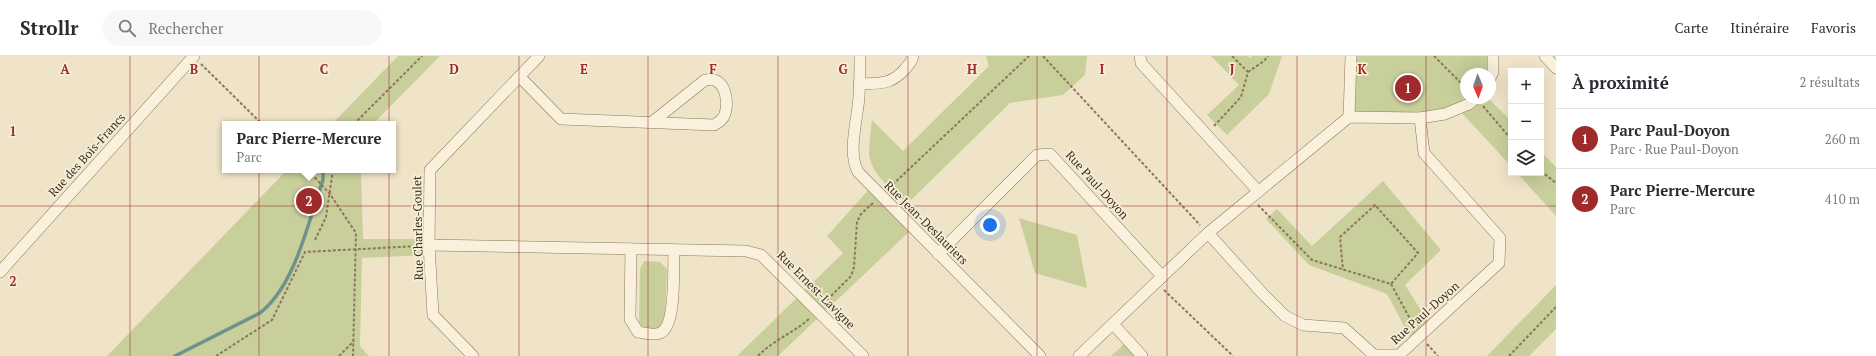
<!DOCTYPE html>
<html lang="fr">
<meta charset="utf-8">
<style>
body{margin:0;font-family:"PT Serif",serif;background:#f7f7f7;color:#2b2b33}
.controls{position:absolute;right:12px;top:12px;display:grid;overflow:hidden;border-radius:0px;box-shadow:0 4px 16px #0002}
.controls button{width:36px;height:36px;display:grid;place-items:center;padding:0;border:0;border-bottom:1px solid #e1e1e2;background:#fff;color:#2b2b33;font:20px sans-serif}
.compass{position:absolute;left:1460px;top:12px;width:36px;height:36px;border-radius:50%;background:#fff;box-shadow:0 4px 16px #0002;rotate:178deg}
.you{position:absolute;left:990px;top:169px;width:14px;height:14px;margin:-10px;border:3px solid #fff;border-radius:50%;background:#1a73e8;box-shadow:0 0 0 6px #1a73e833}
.badge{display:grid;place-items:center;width:26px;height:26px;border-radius:50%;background:#9e2a2b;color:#fff;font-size:13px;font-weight:700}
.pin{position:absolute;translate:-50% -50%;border:2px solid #fff;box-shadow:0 1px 4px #0006}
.popup{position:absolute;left:222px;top:65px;width:174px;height:52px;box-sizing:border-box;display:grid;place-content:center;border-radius:0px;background:#fff;filter:drop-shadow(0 1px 3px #0005);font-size:13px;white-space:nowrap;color:#7c7c81}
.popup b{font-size:15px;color:#2b2b33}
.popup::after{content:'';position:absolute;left:50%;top:100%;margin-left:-8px;border:8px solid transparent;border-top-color:#fff}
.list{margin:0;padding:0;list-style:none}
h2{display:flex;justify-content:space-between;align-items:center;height:52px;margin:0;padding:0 16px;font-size:17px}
h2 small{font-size:13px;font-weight:400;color:#7c7c81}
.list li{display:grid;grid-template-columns:26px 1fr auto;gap:12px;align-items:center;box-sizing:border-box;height:60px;padding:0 16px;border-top:1px solid #e1e1e2}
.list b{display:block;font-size:15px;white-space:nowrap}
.list p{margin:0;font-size:13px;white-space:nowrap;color:#7c7c81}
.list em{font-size:13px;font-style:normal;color:#7c7c81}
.icon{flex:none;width:22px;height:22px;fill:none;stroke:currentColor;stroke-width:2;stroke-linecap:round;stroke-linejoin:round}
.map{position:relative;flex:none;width:1556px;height:300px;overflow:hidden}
header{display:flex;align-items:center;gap:24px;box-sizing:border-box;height:56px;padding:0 20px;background:#fff;border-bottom:1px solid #e1e1e2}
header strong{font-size:19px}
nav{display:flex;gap:22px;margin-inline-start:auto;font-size:14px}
.search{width:280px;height:36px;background:#f7f7f7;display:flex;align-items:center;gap:10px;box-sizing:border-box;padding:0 14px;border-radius:22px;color:#7c7c81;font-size:15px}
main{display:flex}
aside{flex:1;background:#fff}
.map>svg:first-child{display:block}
</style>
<header>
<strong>Strollr</strong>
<div class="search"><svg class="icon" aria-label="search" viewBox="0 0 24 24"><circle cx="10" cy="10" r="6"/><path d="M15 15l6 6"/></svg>Rechercher</div>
<nav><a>Carte</a><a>Itinéraire</a><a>Favoris</a></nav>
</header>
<main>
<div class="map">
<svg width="1556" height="300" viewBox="0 0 1556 300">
<rect width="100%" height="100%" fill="#f0e4c8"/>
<g fill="#c9cf9b">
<path d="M398 0H440L373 68H332Z"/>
<path d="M986 0H1087L1085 19 1063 39 1010 47 907 148C892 133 870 119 869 96 869 85 871 75 872 64L903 95 989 10Z"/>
<path d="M1211 0H1248L1250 2 1252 0H1282L1269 38 1227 79 1207 59 1239 29Z"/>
<path d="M1351 0H1493L1490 18H1466V42H1488L1511 65V110L1458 53 1445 58 1349 61Z"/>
<path d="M1541 96 1556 111V160L1517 117H1541Z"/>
<path d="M287 114H361L363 183H427V199L362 202 360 290 369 300H107Z"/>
<path d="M1383 125 1441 194 1405 229 1428 265 1411 283 1387 238 1309 209 1266 163 1277 153 1312 190Z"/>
<path d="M871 131 913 172 778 300H737L843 197 827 180Z"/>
<path d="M1019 162 1077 179 1087 232 1035 217Z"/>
<path d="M644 205 660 206 667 213 665 262C661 274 655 273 644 273L639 266 640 213Z"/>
<path d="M1556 229V273L1529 300H1487Z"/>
<path d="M1124 288 1135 300H1111Z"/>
</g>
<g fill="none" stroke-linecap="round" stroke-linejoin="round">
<path stroke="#6f938a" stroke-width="3.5" d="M175 300 260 257C296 229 308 165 323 124V114"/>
<g stroke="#8d765c" stroke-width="12">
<g id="minor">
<path d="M860 0C860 13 860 27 859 40 858 62 847 96 858 116L1040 300"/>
<path d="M1140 0 1141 7 1258 135"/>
<path d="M1545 0 1556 12"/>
<path d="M520 21 561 63 714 69C719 66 723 64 725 58 728 48 727 28 714 24 712 23 708 24 705 24L651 67"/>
<path d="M1490 22 1493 16V0"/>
<path d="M859 28C880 27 891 29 905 13 908 9 912 6 913 0"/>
<path d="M1349 61 1351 0"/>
<path d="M1208 177 1262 237 1285 260 1303 269 1344 272 1374 299H1399L1499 207 1500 182 1424 97 1420 62"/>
<path d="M429 189 746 195 761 199 863 300"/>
<path d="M631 193 630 263 638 276C645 277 653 280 660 277 677 271 673 210 674 194"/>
<path d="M938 198 1037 99 1050 98 1162 220"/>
<path d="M0 216 194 0"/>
<path d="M1113 268 1142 300"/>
<path d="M473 300 433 259 429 189 430 114 539 0"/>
<path d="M1079 300 1208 177 1349 61 1420 62 1445 58 1469 48 1476 42"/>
</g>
</g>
<g stroke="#8d765c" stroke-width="2" stroke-dasharray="3 2" stroke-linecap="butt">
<path d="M1043 0 1200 169"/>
<path d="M1434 0 1466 32"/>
<path d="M201 8 262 68"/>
<path d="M1248 16 1264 5 1268 0"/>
<path d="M1483 50 1511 83"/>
<path d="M354 68 422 0"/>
<path d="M1214 70 1241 41 1248 16 1232 0"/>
<path d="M308 114 330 138 356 177 353 300"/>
<path d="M1541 115 1556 127"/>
<path d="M889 132 1029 0"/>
<path d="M1258 149 1312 204 1391 228 1418 197 1375 149 1340 181 1343 214"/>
<path d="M315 184 326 161 333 114"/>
<path d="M1391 228 1414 270"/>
<path d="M1164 234 1233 300"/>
<path d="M824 247 851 220 854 211 857 166 861 158 874 146"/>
<path d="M1427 288 1438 300"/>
<path d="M216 300 272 264 305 196 418 190"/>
<path d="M339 300 354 285"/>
<path d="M758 300C773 284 794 277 810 262"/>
<path d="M1509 300 1556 251"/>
</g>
<use href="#minor" stroke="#faf1dc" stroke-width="11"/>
</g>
<path fill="none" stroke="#9e2a2b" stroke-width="1" stroke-opacity="0.55" d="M130 0V300M259 0V300M389 0V300M519 0V300M648 0V300M778 0V300M908 0V300M1037 0V300M1167 0V300M1297 0V300M1426 0V300M0 150H1556"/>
<g text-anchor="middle" stroke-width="3.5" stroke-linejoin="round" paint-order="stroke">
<g font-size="12" fill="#3d2e20" stroke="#f7eed8">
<text transform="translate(87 99) rotate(-48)" y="4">Rue des Bois-Francs</text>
<text transform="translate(1097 129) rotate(48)" y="4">Rue Paul-Doyon</text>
<text transform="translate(926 167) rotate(45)" y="4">Rue Jean-Deslauriers</text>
<text transform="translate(418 172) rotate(-91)" y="4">Rue Charles-Goulet</text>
<text transform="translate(816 234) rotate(45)" y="4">Rue Ernest-Lavigne</text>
<text transform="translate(1425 257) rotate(-42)" y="4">Rue Paul-Doyon</text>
</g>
</g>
<g font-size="13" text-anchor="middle" font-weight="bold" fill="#9e2a2b" stroke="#f7eed8" stroke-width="3.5" stroke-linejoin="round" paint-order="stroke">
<text x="65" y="18">A</text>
<text x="194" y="18">B</text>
<text x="324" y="18">C</text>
<text x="454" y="18">D</text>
<text x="584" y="18">E</text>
<text x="713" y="18">F</text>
<text x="843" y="18">G</text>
<text x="972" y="18">H</text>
<text x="1102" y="18">I</text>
<text x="1232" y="18">J</text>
<text x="1362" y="18">K</text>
<text x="13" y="80">1</text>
<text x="13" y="230">2</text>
</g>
</svg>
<div class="controls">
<button>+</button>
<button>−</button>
<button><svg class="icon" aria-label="layers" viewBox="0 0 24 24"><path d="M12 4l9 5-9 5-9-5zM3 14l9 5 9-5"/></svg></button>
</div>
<svg class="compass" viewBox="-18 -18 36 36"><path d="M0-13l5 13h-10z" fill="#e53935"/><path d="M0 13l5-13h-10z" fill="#7c7c81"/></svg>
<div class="you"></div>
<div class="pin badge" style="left:1408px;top:32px">1</div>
<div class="pin badge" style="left:309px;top:145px">2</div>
<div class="popup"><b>Parc Pierre-Mercure</b>Parc</div>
</div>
<aside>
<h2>À proximité<small>2 résultats</small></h2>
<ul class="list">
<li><span class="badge">1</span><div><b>Parc Paul-Doyon</b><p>Parc · Rue Paul-Doyon</p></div><em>260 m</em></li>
<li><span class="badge">2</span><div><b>Parc Pierre-Mercure</b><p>Parc</p></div><em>410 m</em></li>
</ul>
</aside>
</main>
